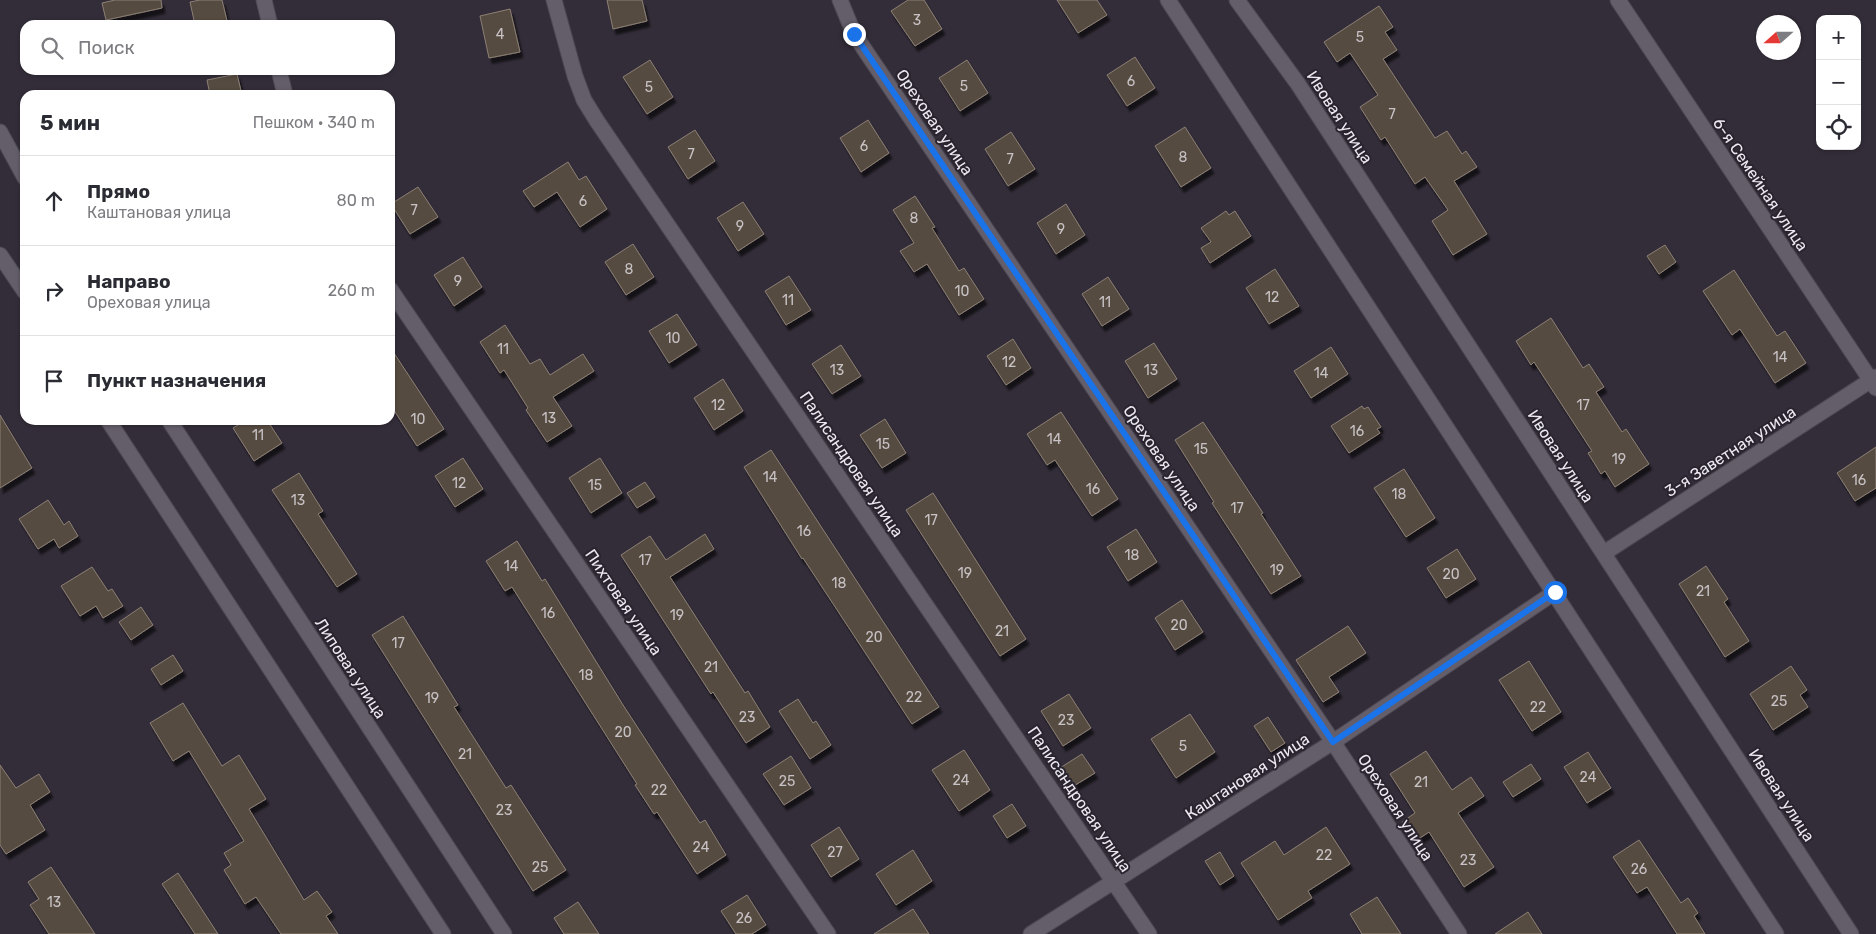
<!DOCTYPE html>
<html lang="ru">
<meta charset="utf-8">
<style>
body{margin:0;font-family:Rubik,sans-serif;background:#f7f7f7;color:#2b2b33}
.controls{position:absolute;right:15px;top:15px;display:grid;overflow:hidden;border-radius:10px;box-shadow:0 1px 4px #0004}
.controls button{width:45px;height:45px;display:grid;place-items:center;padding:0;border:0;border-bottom:1px solid #e1e1e2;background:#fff;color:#2b2b33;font:25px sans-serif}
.compass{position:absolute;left:1756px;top:15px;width:45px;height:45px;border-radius:50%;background:#fff;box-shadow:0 1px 4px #0004;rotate:249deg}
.stop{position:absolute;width:15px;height:15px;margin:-11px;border:4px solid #1a73e8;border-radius:50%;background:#fff}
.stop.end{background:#1a73e8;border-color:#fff;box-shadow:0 1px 5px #0008}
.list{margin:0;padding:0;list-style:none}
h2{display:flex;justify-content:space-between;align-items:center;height:65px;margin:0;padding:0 20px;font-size:21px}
h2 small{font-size:16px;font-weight:400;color:#7c7c81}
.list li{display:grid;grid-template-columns:32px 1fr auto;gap:15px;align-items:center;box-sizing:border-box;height:90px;padding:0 20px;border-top:1px solid #e1e1e2}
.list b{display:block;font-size:19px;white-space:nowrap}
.list p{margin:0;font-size:16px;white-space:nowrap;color:#7c7c81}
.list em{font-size:16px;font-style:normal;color:#7c7c81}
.icon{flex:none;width:28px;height:28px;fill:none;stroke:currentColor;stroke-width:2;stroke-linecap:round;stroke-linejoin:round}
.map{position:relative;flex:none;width:1876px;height:934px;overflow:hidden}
.search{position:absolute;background:#fff;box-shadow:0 1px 4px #0004;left:20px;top:20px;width:375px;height:55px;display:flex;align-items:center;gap:12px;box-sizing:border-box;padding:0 18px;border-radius:15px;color:#7c7c81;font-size:19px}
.panel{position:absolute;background:#fff;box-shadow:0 1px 4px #0004;left:20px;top:90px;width:375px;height:335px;border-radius:15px}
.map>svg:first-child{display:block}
</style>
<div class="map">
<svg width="1876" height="934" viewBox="0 0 1876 934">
<defs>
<filter id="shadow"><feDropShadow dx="3" dy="5.5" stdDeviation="1" flood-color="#0009"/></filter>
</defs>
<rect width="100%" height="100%" fill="#332d39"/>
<g fill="#564b41" stroke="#8c8075" filter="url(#shadow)">
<path d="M115 0H161L162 8 106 20 102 3Z"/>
<path d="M200 0H222L228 25H195L190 2Z"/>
<path d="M607 0H642L647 21 613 29Z"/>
<path d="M908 0H924L942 29 915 46 891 11Z"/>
<path d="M1057 0H1097L1107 15 1078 33Z"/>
<path d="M1379 6 1393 27 1385 32 1397 50 1383 59 1435 138 1447 131 1462 154 1466 151 1477 167 1454 181 1487 234 1453 255 1432 221 1448 210 1425 177 1415 184 1385 137 1381 140 1360 107 1378 95 1350 53 1337 62 1324 42Z"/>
<path d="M510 9 520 52 489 58 480 16Z"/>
<path d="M1135 57 1155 88 1127 106 1107 75Z"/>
<path d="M650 60 673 97 647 114 623 77Z"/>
<path d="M967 60 988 93 960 111 939 78Z"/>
<path d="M237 74 242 95H210L207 80Z"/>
<path d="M868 120 889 153 861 172 840 138Z"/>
<path d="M1185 127 1211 168 1181 187 1155 146Z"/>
<path d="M695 130 715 161 688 179 668 147Z"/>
<path d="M1011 132 1035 169 1008 186 985 149Z"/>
<path d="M568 162 579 180 586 176 607 209 580 227 557 192 534 207 523 191Z"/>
<path d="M418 187 438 217 410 234 391 204Z"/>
<path d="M915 196 935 227 932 228 959 271 964 268 984 299 959 315 927 264 914 272 900 251 914 243 893 210Z"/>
<path d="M743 202 764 234 738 251 717 218Z"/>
<path d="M1066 204 1085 235 1056 254 1037 223Z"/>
<path d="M1226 211 1229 215 1235 211 1251 236 1210 263 1201 248 1211 242 1201 228Z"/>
<path d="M633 244 654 277 626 295 605 262Z"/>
<path d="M1665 245 1676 262 1659 274 1647 256Z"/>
<path d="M463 257 482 287 454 306 434 275Z"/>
<path d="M1275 269 1299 306 1269 324 1246 288Z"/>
<path d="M1734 270 1777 336 1785 331 1806 363 1775 383 1740 329 1732 335 1703 291Z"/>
<path d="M789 276 811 310 786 325 765 291Z"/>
<path d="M1108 277 1129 309 1102 326 1082 294Z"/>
<path d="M677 314 697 345 669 363 649 331Z"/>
<path d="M1551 318 1583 368 1589 364 1604 387 1596 392 1622 432 1626 429 1649 464 1615 487 1605 471 1601 474 1588 453 1592 451 1534 362 1531 365 1516 341Z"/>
<path d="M505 325 530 364 540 359 550 375 583 354 594 371 553 397 572 426 547 442 526 410 528 408 504 370 500 373 480 342Z"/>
<path d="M1013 339 1031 368 1006 385 987 356Z"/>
<path d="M1154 343 1177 379 1148 398 1125 361Z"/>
<path d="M841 345 861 376 832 394 812 364Z"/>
<path d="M390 347 444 429 417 446 390 404Z"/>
<path d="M1331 347 1348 374 1311 398 1294 371Z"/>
<path d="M723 379 743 411 714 430 694 398Z"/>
<path d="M1362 406 1364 409 1368 407 1381 427 1377 429 1380 433 1349 453 1331 426Z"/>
<path d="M1061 412 1118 499 1092 516 1055 460 1047 465 1027 434Z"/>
<path d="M0 415 32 468 0 488Z"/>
<path d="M885 419 906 453 882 468 860 435Z"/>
<path d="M246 420H267L282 443 254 461 233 428Z"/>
<path d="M1203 422 1263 513 1261 514 1301 576 1271 594 1212 503 1214 502 1175 440Z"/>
<path d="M1876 447V488L1855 501 1837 473Z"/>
<path d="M771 450 939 707 912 724 803 558 802 559 744 467Z"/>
<path d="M463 458 483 489 455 507 435 476Z"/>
<path d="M600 458 622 493 591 513 569 478Z"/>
<path d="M1404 469 1435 518 1406 537 1374 488Z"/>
<path d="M299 473 323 511 318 514 357 574 337 587 272 490Z"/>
<path d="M645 482 655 497 637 508 627 493Z"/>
<path d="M933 493 1026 639 1000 656 906 510Z"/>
<path d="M48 500 64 525 69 521 78 536 59 548 54 539 38 549 19 519Z"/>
<path d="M1136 529 1157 562 1128 581 1107 547Z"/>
<path d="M705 534 714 549 670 577 745 693 748 691 770 727 746 743 713 692 711 694 621 555 650 536 666 560Z"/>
<path d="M517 541 542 581 545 579 623 705 700 823 705 820 726 855 697 874 657 812 654 814 635 785 637 784 512 587 505 591 486 561Z"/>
<path d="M1457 549 1476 579 1446 598 1427 568Z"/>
<path d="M1706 566 1728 599 1724 602 1749 641 1725 657 1679 584Z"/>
<path d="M92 567 108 591 112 589 123 606 103 618 96 606 80 616 61 586Z"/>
<path d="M1182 600 1203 632 1175 650 1155 618Z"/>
<path d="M141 607 153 625 131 640 119 622Z"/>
<path d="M403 616 458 705 454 707 506 788 511 785 566 870 533 891 372 635Z"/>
<path d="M1348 626 1366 653 1329 677 1339 692 1323 702 1296 660Z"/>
<path d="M173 655 183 671 161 685 151 669Z"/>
<path d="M1529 661 1561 712 1532 731 1499 680Z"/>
<path d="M1791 666 1807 690 1800 695 1808 707 1773 730 1750 694Z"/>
<path d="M1069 694 1091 728 1063 746 1041 711Z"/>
<path d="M798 699 813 723 816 721 831 745 810 759 779 711Z"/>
<path d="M183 703 222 766 239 755 266 799 249 809 304 900 317 891 332 912 326 916 338 934H281L256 897 245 904 224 870 231 865 224 853 244 841 189 751 173 761 150 723Z"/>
<path d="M1190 714 1215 752 1176 778 1151 739Z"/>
<path d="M1268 717 1285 743 1271 752 1254 726Z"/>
<path d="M964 750 990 790 959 811 932 770Z"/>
<path d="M1426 751 1452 790 1471 777 1484 796 1458 813 1494 867 1464 887 1429 832 1414 842 1402 822 1415 813 1390 774Z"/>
<path d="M1588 752 1611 788 1587 803 1564 767Z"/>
<path d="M1082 754 1095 773 1072 787 1060 768Z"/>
<path d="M791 756 811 788 784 805 763 774Z"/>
<path d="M1531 764 1541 779 1513 797 1503 782Z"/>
<path d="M0 765 16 788 39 774 50 792 30 805 45 830 6 854 0 845Z"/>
<path d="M1012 804 1026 826 1007 838 993 816Z"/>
<path d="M839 827 859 859 831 877 811 845Z"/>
<path d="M1326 827 1350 864 1308 891 1312 898 1278 920 1241 863 1275 841 1284 855Z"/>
<path d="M1639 840 1681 903 1688 898 1698 913 1694 916 1705 934H1677L1647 887 1637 893 1613 857Z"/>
<path d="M913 850 932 881 896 905 876 874Z"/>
<path d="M1220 852 1234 876 1220 885 1205 861Z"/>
<path d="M51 867 95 934H49L30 905 39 899 28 882Z"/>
<path d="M178 873 218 934H195L162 884Z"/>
<path d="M747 895 766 925 752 934H736L721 911Z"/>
<path d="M1377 897 1401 934H1362L1350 914Z"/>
<path d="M578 902 599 934H564L554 918Z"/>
<path d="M913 909 929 934H874Z"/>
<path d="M1528 912 1542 934H1495Z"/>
</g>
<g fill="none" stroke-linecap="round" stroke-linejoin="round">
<g stroke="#4d4952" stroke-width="17">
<g id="minor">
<path d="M264 0 270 25"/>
<path d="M554 0 575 76 584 100 597 121 1149 934"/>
<path d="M840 0 854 34 1333 742 1459 934"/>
<path d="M1168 0 1776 934"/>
<path d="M1237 0 1298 84 1851 934"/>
<path d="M1618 0 1876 388"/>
<path d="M279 70 285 95"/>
<path d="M0 132 25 178"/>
<path d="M0 255 25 292"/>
<path d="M390 289 828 934"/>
<path d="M108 420 443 934"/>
<path d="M169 420 504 934"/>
<path d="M1604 553 1876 377"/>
<path d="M1031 934 1333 742 1555 592"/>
</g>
</g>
<use href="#minor" stroke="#645e6b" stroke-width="15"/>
</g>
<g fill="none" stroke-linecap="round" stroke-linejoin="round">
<path stroke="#1a73e8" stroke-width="6" d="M854 34 1333 742 1555 592"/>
</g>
<g text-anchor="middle" stroke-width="4" stroke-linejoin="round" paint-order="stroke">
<g font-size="14" fill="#c7c2c5">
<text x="917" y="25">3</text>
<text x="500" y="39">4</text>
<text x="1360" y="42">5</text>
<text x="1131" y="86">6</text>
<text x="964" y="91">5</text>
<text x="649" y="92">5</text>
<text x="1392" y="119">7</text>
<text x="864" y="151">6</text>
<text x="691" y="159">7</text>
<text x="1183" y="162">8</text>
<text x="1010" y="164">7</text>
<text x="583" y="206">6</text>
<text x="414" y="215">7</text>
<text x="914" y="223">8</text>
<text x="740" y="231">9</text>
<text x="1061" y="234">9</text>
<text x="629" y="274">8</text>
<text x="458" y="286">9</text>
<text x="962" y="296">10</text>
<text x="1272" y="302">12</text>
<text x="788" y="305">11</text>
<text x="1105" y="307">11</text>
<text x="673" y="343">10</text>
<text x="503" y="354">11</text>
<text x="1780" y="362">14</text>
<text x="1009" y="367">12</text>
<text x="837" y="375">13</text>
<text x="1151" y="375">13</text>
<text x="1321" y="378">14</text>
<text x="718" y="410">12</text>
<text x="1583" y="410">17</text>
<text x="549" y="423">13</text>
<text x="418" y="424">10</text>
<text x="1357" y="436">16</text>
<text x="258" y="440">11</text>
<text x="1054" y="444">14</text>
<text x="883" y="449">15</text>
<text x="1201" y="454">15</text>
<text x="1619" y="464">19</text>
<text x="770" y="482">14</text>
<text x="1859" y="485">16</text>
<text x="459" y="488">12</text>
<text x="595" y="490">15</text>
<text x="1093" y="494">16</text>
<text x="1399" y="499">18</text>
<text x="298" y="505">13</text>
<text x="1237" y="513">17</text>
<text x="931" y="525">17</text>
<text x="804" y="536">16</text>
<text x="1132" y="560">18</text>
<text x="645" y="565">17</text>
<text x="511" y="571">14</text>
<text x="1277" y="575">19</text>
<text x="965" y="578">19</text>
<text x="1451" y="579">20</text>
<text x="839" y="588">18</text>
<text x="1703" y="596">21</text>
<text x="548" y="618">16</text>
<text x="677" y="620">19</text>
<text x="1179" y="630">20</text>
<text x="1002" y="636">21</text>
<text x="874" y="642">20</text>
<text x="398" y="648">17</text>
<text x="711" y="672">21</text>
<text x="586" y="680">18</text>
<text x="914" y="702">22</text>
<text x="432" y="703">19</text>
<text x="1779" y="706">25</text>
<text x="1538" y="712">22</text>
<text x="747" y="722">23</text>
<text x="1066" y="725">23</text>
<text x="623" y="737">20</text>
<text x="1183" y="751">5</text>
<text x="465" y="759">21</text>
<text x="1588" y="782">24</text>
<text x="961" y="785">24</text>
<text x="787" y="786">25</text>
<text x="1421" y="787">21</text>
<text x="659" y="795">22</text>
<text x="504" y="815">23</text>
<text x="701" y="852">24</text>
<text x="835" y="857">27</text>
<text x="1324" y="860">22</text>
<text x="1468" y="865">23</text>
<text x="540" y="872">25</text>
<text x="1639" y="874">26</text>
<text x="54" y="907">13</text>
<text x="744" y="923">26</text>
</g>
<g font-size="16" fill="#ede9f1" stroke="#29242f">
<text transform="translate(1340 117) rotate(57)" y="6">Ивовая улица</text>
<text transform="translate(935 122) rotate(56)" y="6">Ореховая улица</text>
<text transform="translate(1761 184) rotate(56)" y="6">6-я Семейная улица</text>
<text transform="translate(1730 451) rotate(-33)" y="6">3-я Заветная улица</text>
<text transform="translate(1561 456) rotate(57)" y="6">Ивовая улица</text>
<text transform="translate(1162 458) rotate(56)" y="6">Ореховая улица</text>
<text transform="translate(852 464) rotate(56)" y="6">Палисандровая улица</text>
<text transform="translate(624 602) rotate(56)" y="6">Пихтовая улица</text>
<text transform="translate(351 668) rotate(57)" y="6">Липовая улица</text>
<text transform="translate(1247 776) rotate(-33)" y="6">Каштановая улица</text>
<text transform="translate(1782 795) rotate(57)" y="6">Ивовая улица</text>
<text transform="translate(1080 799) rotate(56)" y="6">Палисандровая улица</text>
<text transform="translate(1396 807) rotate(57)" y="6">Ореховая улица</text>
</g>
</g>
</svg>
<div class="controls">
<button>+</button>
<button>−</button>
<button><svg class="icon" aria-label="locate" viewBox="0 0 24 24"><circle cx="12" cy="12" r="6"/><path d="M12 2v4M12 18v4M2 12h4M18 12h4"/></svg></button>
</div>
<svg class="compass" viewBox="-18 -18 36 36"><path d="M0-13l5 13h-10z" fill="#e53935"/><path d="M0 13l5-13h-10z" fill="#7c7c81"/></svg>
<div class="stop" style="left:1555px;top:592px"></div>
<div class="stop end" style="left:854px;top:34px"></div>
<div class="search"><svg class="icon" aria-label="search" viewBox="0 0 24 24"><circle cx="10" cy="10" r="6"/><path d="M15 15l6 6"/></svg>Поиск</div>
<section class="panel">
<h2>5 мин<small>Пешком · 340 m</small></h2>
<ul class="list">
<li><svg class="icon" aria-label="ahead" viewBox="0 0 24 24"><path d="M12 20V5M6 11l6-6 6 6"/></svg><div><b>Прямо</b><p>Каштановая улица</p></div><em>80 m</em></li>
<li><svg class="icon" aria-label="right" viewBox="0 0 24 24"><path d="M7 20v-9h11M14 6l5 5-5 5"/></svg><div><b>Направо</b><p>Ореховая улица</p></div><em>260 m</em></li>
<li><svg class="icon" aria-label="arrive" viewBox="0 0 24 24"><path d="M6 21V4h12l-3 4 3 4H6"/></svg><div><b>Пункт назначения</b></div></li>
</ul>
</section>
</div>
